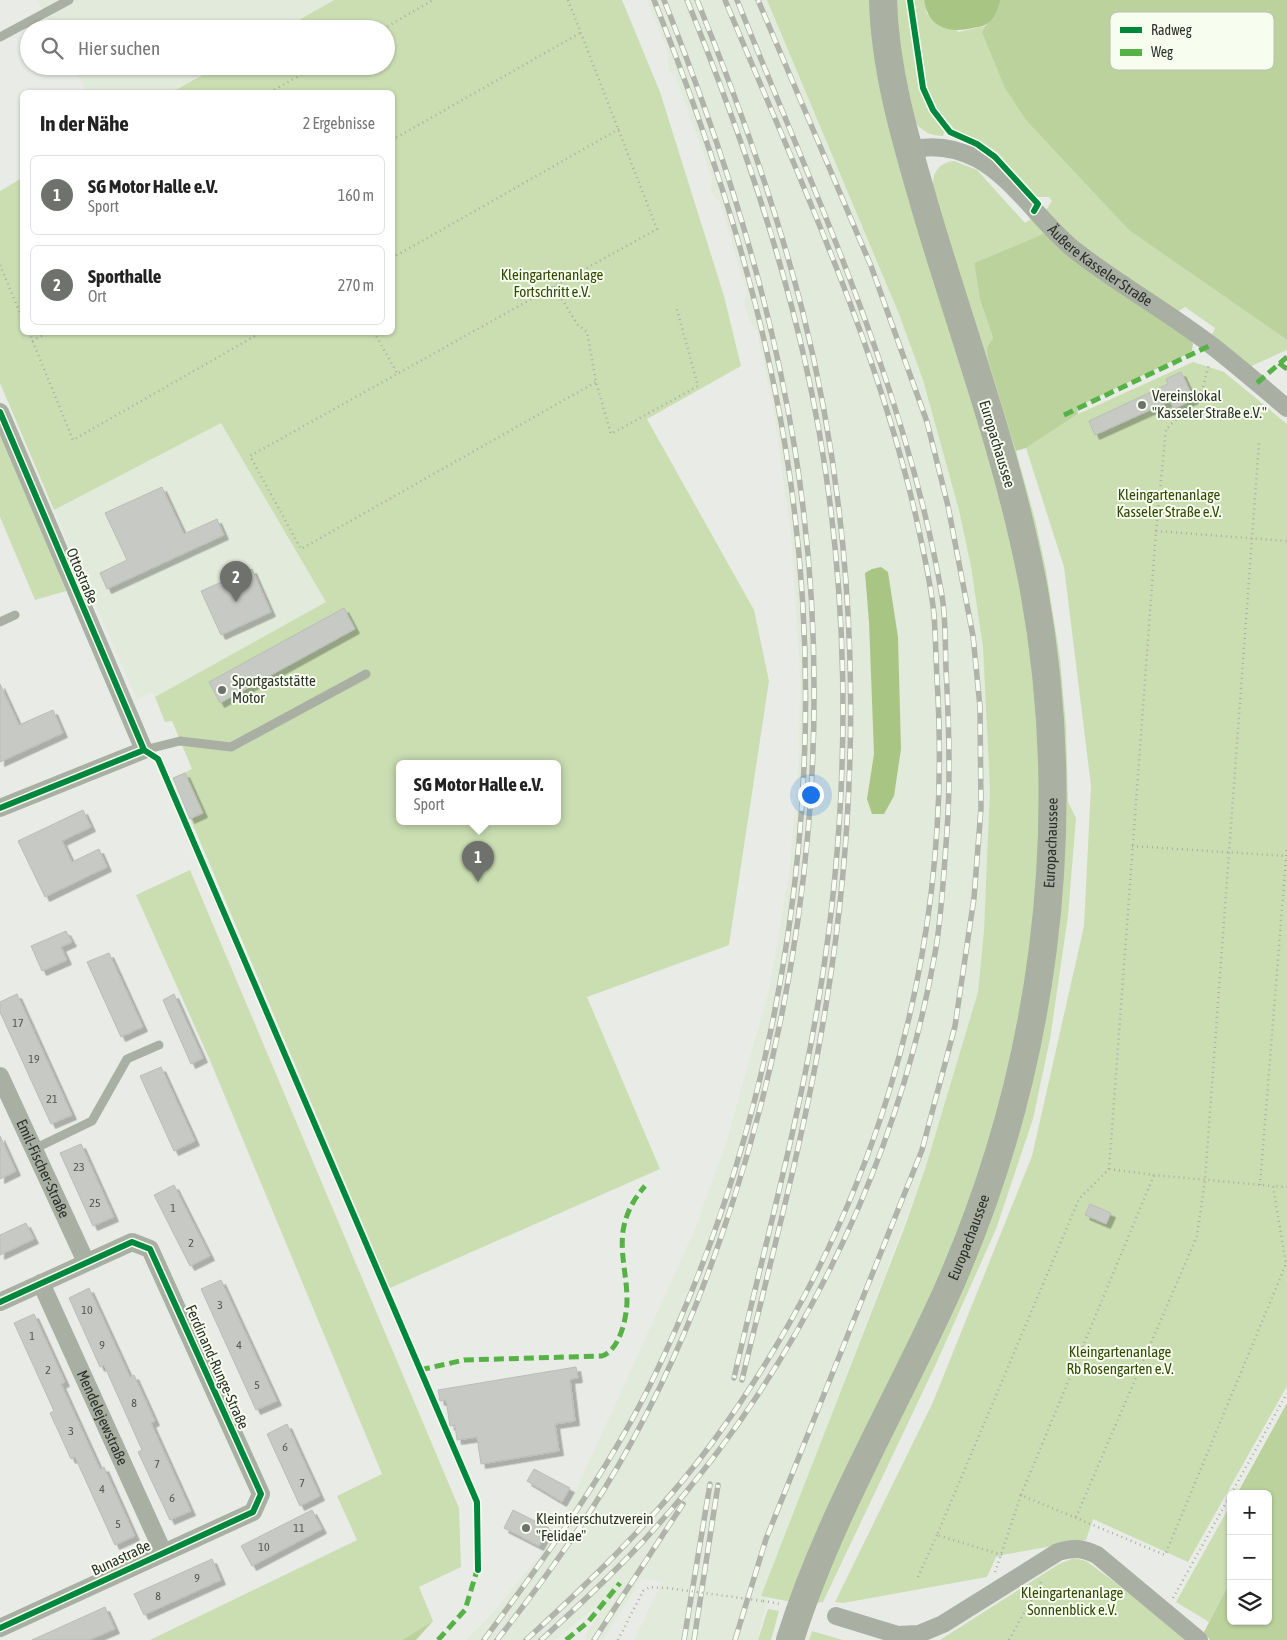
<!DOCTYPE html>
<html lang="de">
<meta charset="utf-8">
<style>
body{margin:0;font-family:"Asap Condensed",sans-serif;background:#f6f6f6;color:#222}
.controls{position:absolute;right:15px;bottom:15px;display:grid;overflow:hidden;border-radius:8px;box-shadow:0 1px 4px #0004}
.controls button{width:45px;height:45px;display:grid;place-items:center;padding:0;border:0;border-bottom:1px solid #e0e0e0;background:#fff;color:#222;font:25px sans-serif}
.you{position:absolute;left:810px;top:794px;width:18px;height:18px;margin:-12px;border:4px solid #fff;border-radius:50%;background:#1a73e8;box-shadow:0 0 0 8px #1a73e833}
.badge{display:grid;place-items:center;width:32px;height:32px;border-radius:50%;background:#6f726c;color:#fff;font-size:16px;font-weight:700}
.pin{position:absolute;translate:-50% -41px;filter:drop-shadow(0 1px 2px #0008)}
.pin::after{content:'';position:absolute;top:26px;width:18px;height:15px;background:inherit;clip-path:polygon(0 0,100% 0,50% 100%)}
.popup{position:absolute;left:396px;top:760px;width:165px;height:65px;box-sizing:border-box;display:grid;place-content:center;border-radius:8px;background:#fff;filter:drop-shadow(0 1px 4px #0005);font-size:16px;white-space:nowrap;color:#767676}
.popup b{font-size:19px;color:#222}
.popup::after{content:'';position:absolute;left:50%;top:100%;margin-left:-10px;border:10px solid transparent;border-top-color:#fff}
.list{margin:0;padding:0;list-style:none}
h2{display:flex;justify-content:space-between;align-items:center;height:65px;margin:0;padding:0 20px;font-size:21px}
h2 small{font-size:16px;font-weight:400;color:#767676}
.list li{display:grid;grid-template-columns:32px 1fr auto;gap:15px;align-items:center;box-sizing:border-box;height:80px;margin:0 10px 10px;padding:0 10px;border:1px solid #e0e0e0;border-radius:8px}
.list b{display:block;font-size:19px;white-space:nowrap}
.list p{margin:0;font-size:16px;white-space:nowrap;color:#767676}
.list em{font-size:16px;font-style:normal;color:#767676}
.icon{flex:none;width:28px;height:28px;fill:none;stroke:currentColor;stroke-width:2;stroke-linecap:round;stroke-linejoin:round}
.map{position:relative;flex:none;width:1287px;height:1640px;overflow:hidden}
.search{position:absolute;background:#fff;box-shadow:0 1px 4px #0004;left:20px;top:20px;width:375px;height:55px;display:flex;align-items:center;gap:12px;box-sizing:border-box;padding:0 18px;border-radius:28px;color:#767676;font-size:19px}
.panel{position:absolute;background:#fff;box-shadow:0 1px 4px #0004;left:20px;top:90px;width:375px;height:245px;border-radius:8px}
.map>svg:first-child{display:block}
</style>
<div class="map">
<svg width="1287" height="1640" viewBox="0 0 1287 1640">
<defs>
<filter id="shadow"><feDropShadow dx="4.5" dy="4.5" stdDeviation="0" flood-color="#0004"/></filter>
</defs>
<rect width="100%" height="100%" fill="#e9ece6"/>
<g fill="#e2eadb" fill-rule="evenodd">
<path d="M37 0H332L282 29H53Z"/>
<path d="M647 0H767L899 314 923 380 959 510 971 567 983 647 990 789 984 931 978 992 926 1166 790 1522 757 1640H634L662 1582 642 1578 603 1640H585L587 1631 605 1606 601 1602 555 1640H466L494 1611 544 1550 562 1521 695 1229 727 1140 769 990 789 874 799 755 800 677 792 545 774 413 756 328 749 321 744 302 747 294 720 202 713 195 711 187 712 178 675 75 669 71 667 62 669 55ZM865 573 894 796 867 799 874 754 869 622Z"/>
<path d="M73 66H216L170 92H87Z"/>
<path d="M221 422 326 602 155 697 152 692 137 700 54 510Z"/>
</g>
<g fill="#cadeb2" fill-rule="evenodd">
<path d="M334 0H622L660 92 724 296 741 366 647 419 754 610 769 681 729 945 587 997 660 1169 390 1288 173 778 192 769 172 721 165 722 155 697 326 602 221 423 54 510 0 383V191L22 178V332H392V92H172L218 66H386V29H283ZM399 763H557V821H399Z"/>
<path d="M767 0H870L1009 509 1043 731 1035 956 974 1206 792 1602 761 1596 905 1226 926 1166 978 992 984 931 990 789 983 647 971 567 959 510 923 380 899 314Z"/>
<path d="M895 0H906L921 93 927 107 945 130 943 136C933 136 922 132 916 123 904 104 898 26 895 0Z"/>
<path d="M912 0H924L927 14 959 32 985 26 982 32 1130 231 1287 340V350L1249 367 1211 337 1215 328 1185 307 1176 313 1077 245 1046 210 1052 201 1049 197H1036L998 153 979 140 956 131 932 104 925 82Z"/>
<path d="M954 161 977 170 1025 223 1031 219 1045 233 974 263 980 300 993 338 987 347 1035 519 1046 570 1060 658 1066 726 1068 802 1076 818 1068 916 1050 1039 1033 1119 996 1229 935 1366 823 1602 810 1604 1002 1172 1059 730 933 186C932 172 940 162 954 161Z"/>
<path d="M1193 362 1224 372 1287 424V1386L1188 1562 1093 1519 1086 1540 1002 1555 996 1557 987 1577 843 1603 835 1602 933 1402 1032 1156 1084 926 1091 786 1064 567 1026 448 1078 414Z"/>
<path d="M0 426 66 591 35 600 0 517Z"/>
<path d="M190 870 459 1508 461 1567 419 1587 433 1621 402 1640H150L357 1540 337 1496 382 1474 209 1058 136 895Z"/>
<path d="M1227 1511 1231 1513V1580L1209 1622 1176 1602Z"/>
<path d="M1074 1558 1086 1561 1193 1640H940L1059 1564Z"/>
<path d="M768 1609 779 1611 771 1640H758Z"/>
<path d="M812 1631 843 1640H809Z"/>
</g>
<g fill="#bbd29d">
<path d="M1001 0H1287V340L1130 231 1026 120 1005 88 982 32 985 26 993 19Z"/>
<path d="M1045 233 1190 339 1193 344 1192 351 1185 355 1077 407 1078 414 1026 448 1016 451 988 359 987 347 993 338 980 300 974 263Z"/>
<path d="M1287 1403V1640H1210L1204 1632 1231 1580V1621H1268V1494H1237Z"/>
<path d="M433 1621 416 1640H402Z"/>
</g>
<g fill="#a9c583">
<path d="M924 0H1001C998 7 996 16 991 21 985 26 980 27 973 28 948 34 928 27 924 0Z"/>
<path d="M881 567 888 572 898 637 901 749 894 796 884 814H872L867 799 874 754 869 622 865 573 872 569Z"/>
</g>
<g fill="#c7c9c4" stroke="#babdb7" filter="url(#shadow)">
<path d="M1181 372 1194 399 1174 409 1170 401 1095 435 1089 421 1168 384 1166 379Z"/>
<path d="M162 487 184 534 217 519 224 535 107 589 100 573 127 560 105 513Z"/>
<path d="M252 569 271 612 221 635 201 591Z"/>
<path d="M344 608 355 629 220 703 209 682Z"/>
<path d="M0 684 19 725 53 710 63 733 0 762Z"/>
<path d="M185 773 203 813 190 819 173 778Z"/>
<path d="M83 810 91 827 62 841 72 862 99 849 107 867 45 897 18 841Z"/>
<path d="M66 931 72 942 61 947 67 960 42 971 31 946Z"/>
<path d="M109 953 143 1027 121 1037 87 962Z"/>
<path d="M17 994 72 1115 51 1124 0 1012V1002Z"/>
<path d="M174 994 203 1058 191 1064 163 1000Z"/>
<path d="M161 1067 195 1141 174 1151 140 1076Z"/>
<path d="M0 1136 16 1171 0 1179Z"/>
<path d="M81 1144 114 1217 93 1226 60 1153Z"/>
<path d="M174 1185 210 1256 190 1266 154 1195Z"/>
<path d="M1090 1204 1111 1213 1106 1224 1085 1215Z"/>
<path d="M26 1223 34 1239 0 1255V1235Z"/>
<path d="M221 1280 277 1401 256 1410 201 1289Z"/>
<path d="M89 1288 130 1377 134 1375 155 1421 151 1423 191 1511 170 1520 138 1452 142 1450 104 1365 100 1367 69 1298Z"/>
<path d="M34 1314 65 1382 61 1384 100 1469 104 1467 135 1536 115 1545 75 1457 71 1459 50 1413 54 1411 14 1323Z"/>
<path d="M576 1367 578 1378 570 1379 575 1421 555 1424 559 1451 481 1464 477 1437 457 1440 455 1425 450 1426 446 1400 440 1401 438 1390Z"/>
<path d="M287 1424 320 1496 300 1506 267 1434Z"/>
<path d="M534 1469 570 1488 562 1502 527 1481Z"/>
<path d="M312 1510 322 1529 252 1566 241 1546Z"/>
<path d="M513 1510 549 1528 539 1546 504 1528Z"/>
<path d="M212 1559 221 1580 144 1615 134 1594Z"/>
<path d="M105 1607 115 1629 89 1640H32Z"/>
</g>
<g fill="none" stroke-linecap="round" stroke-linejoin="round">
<g stroke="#a9aea5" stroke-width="2.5" stroke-dasharray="1 4" stroke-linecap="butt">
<path d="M568 0 657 229 250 456 301 549 596 382"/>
<path d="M383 29 433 0"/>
<path d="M270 92 317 66"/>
<path d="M392 140 580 33"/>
<path d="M392 258 619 129"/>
<path d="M0 265 22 318"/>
<path d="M554 286 577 324 587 332 596 382 611 434 698 386 676 306"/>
<path d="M29 332 73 440 262 332"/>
<path d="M374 332 397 373"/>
<path d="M32 341 49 332"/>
<path d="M1156 531 1287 541"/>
<path d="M1132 846 1286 856"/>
<path d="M1109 1169 1154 1175 1273 1186"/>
<path d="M1260 1185 1287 846"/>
<path d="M1231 1494 1287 1393"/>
<path d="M1021 1495 1154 1175"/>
<path d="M1076 1517 1197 1236 1205 1180 1259 443"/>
<path d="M1002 1555 937 1535 1079 1199 1109 1169 1156 531 1166 429 1200 398 1209 364"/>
<path d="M995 1572 1021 1495 1165 1555 1286 1264 1273 1186 1287 1187"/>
<path d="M918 1577 937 1535"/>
<path d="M1173 1598 1231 1494"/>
<path d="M763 1601 781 1604"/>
<path d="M618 1640 643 1591 650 1587 667 1588"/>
<path d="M1009 1640 1041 1582"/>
</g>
<g stroke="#a9afa3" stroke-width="9">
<path d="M0 37 69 0"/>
<path d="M0 622 15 615"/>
<path d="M144 750 180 741 231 747 366 674"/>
<path d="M34 1149 92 1121 127 1059 159 1045"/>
</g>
<g stroke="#a9afa3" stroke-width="18">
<path id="s1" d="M908 150C933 144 955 147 978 159 1016 180 1042 225 1077 252 1120 285 1168 312 1211 345 1237 365 1262 387 1287 408"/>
<path d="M0 412 144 750 0 808"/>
<path id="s2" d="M0 1076 86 1262"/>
<path id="s3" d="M41 1283 163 1552"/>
<path d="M0 1302 132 1242 150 1249 261 1494 253 1512 0 1628"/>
<path d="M836 1616 898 1635 919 1634 943 1624 1058 1552C1073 1547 1082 1548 1097 1555L1199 1640"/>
</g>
<path stroke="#aab0a2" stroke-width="28" id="s4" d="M790 1640C828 1519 893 1410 945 1296 1044 1076 1077 828 1034 590 1010 460 963 336 926 210 906 141 885 72 883 0"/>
<g stroke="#afb3aa" stroke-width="5.5">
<g id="rail">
<path d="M687 0C734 116 776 234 804 357 852 566 854 786 819 998 798 1126 763 1252 734 1378"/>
<path d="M697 0C738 101 775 204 802 309 859 535 864 770 827 999 807 1127 772 1254 742 1380"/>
<path d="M484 1640C544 1559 605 1476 650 1385 789 1100 836 763 786 451 761 295 712 146 654 0"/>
<path d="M497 1640C535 1592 571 1543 603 1491 659 1401 702 1299 734 1198 811 958 835 700 795 450 770 295 722 146 664 0"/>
<path d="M526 1640C593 1579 658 1516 712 1443 872 1224 951 967 938 696 936 669 936 642 934 615 931 583 923 549 916 517 875 338 795 169 725 0"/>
<path d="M541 1640C572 1612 603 1583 632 1553 789 1389 897 1171 936 948 942 910 944 870 947 831 951 776 949 723 946 669 945 645 946 620 942 596 906 388 815 195 737 0"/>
<path d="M594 1640 683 1504"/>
<path d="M684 1640 710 1484"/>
<path d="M694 1640 718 1485"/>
<path d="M735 1640 766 1539 922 1150 955 1026 974 898 981 808 980 707 973 636 948 506 927 422 871 266 758 0"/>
</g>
</g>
<use href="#rail" stroke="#f7feef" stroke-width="4" stroke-dasharray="11" stroke-linecap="butt"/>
<path stroke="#a9aea5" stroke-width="2.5" stroke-dasharray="1 4" stroke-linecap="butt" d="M667 1588 763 1601"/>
<g stroke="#56b246" stroke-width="5" stroke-dasharray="10 5" stroke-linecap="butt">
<path d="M1279 363 1287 369"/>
<path d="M1257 383 1287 357"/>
<path d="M1064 415 1211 345"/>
<path d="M420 1370 464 1360 602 1356C620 1350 627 1317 627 1300 627 1276 620 1255 623 1231 626 1213 633 1200 645 1186"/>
<path d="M438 1640 465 1610 478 1567"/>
<path d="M566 1640 588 1622 620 1583"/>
</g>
<g stroke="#f7feef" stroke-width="9">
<g id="cycleway">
<path d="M910 0 923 88 933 110 950 132 977 144 995 157 1038 204 1034 211"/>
<path d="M0 412 144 750 158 759 477 1502 478 1570"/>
<path d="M0 808 144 750"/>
<path d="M0 1302 132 1242 150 1249 261 1494 253 1512 0 1628"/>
</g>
</g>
<use href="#cycleway" stroke="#00873e" stroke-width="6"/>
</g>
<g fill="#6f726c" stroke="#f7feef" stroke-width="2">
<circle cx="1142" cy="405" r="5"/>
<circle cx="222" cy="690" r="5"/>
<circle cx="526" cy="1528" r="5"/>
</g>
<g text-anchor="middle" stroke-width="4" stroke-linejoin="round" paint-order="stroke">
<g font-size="12" fill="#545650">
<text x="18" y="1027">17</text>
<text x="34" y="1063">19</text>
<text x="52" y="1103">21</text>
<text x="79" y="1171">23</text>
<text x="95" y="1207">25</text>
<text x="173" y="1212">1</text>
<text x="191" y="1247">2</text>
<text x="220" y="1309">3</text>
<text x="87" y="1314">10</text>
<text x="32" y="1340">1</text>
<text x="102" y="1349">9</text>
<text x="239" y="1349">4</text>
<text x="48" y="1374">2</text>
<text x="257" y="1389">5</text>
<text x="134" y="1407">8</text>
<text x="71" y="1435">3</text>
<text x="285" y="1451">6</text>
<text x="157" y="1468">7</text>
<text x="302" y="1487">7</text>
<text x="102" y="1493">4</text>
<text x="172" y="1502">6</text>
<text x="118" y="1528">5</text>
<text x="299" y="1532">11</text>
<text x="264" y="1551">10</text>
<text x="197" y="1582">9</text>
<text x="158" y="1600">8</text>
</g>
<g font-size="15" fill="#2d302a" stroke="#f7feef">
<text dy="5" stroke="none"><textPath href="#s1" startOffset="235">Äußere Kasseler Straße</textPath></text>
<text transform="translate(997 444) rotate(73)" y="5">Europachaussee</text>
<text transform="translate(82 576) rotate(67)" y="5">Ottostraße</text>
<text dy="5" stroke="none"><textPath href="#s4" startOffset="846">Europachaussee</textPath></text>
<text dy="5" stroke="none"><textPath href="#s2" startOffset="102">Emil-Fischer-Straße</textPath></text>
<text dy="5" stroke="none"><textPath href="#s4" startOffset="441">Europachaussee</textPath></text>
<text transform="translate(217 1367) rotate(66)" y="5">Ferdinand-Runge-Straße</text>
<text dy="5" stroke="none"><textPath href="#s3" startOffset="148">Mendelejewstraße</textPath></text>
<text transform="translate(121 1558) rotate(-25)" y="5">Bunastraße</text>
</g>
<g font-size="15" fill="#314802" stroke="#f7feef">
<text x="552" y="280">Kleingartenanlage<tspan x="552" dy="17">Fortschritt e.V.</tspan></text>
<text x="1169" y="500">Kleingartenanlage<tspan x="1169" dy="17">Kasseler Straße e.V.</tspan></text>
<text x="1120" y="1357">Kleingartenanlage<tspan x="1120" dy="17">Rb Rosengarten e.V.</tspan></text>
<text x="1072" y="1598">Kleingartenanlage<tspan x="1072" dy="17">Sonnenblick e.V.</tspan></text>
</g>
<g font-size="15" fill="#2d302a" stroke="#f7feef" text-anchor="start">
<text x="1152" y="401">Vereinslokal<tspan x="1152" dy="17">"Kasseler Straße e.V."</tspan></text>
<text x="232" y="686">Sportgaststätte<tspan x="232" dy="17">Motor</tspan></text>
<text x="536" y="1524">Kleintierschutzverein<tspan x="536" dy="17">"Felidae"</tspan></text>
</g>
</g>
<rect x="1110" y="12" width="164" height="58" rx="8" fill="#f7feef" stroke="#bac0b4" stroke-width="1"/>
<rect x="1120" y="27" width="22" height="6" fill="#00873e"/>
<rect x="1120" y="49" width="22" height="7" fill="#56b246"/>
<g font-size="14" fill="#2d302a">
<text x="1151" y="35">Radweg</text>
<text x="1151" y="57">Weg</text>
</g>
</svg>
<div class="controls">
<button>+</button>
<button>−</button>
<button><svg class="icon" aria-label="layers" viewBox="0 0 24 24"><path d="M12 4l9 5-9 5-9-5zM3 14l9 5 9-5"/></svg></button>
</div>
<div class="you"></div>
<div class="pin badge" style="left:478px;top:882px">1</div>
<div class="popup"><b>SG Motor Halle e.V.</b>Sport</div>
<div class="pin badge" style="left:236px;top:602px">2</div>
<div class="search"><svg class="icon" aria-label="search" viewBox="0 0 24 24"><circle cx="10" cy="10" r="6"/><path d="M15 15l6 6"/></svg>Hier suchen</div>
<section class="panel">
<h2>In der Nähe<small>2 Ergebnisse</small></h2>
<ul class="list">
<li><span class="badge">1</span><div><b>SG Motor Halle e.V.</b><p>Sport</p></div><em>160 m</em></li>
<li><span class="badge">2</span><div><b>Sporthalle</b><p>Ort</p></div><em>270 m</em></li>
</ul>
</section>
</div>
